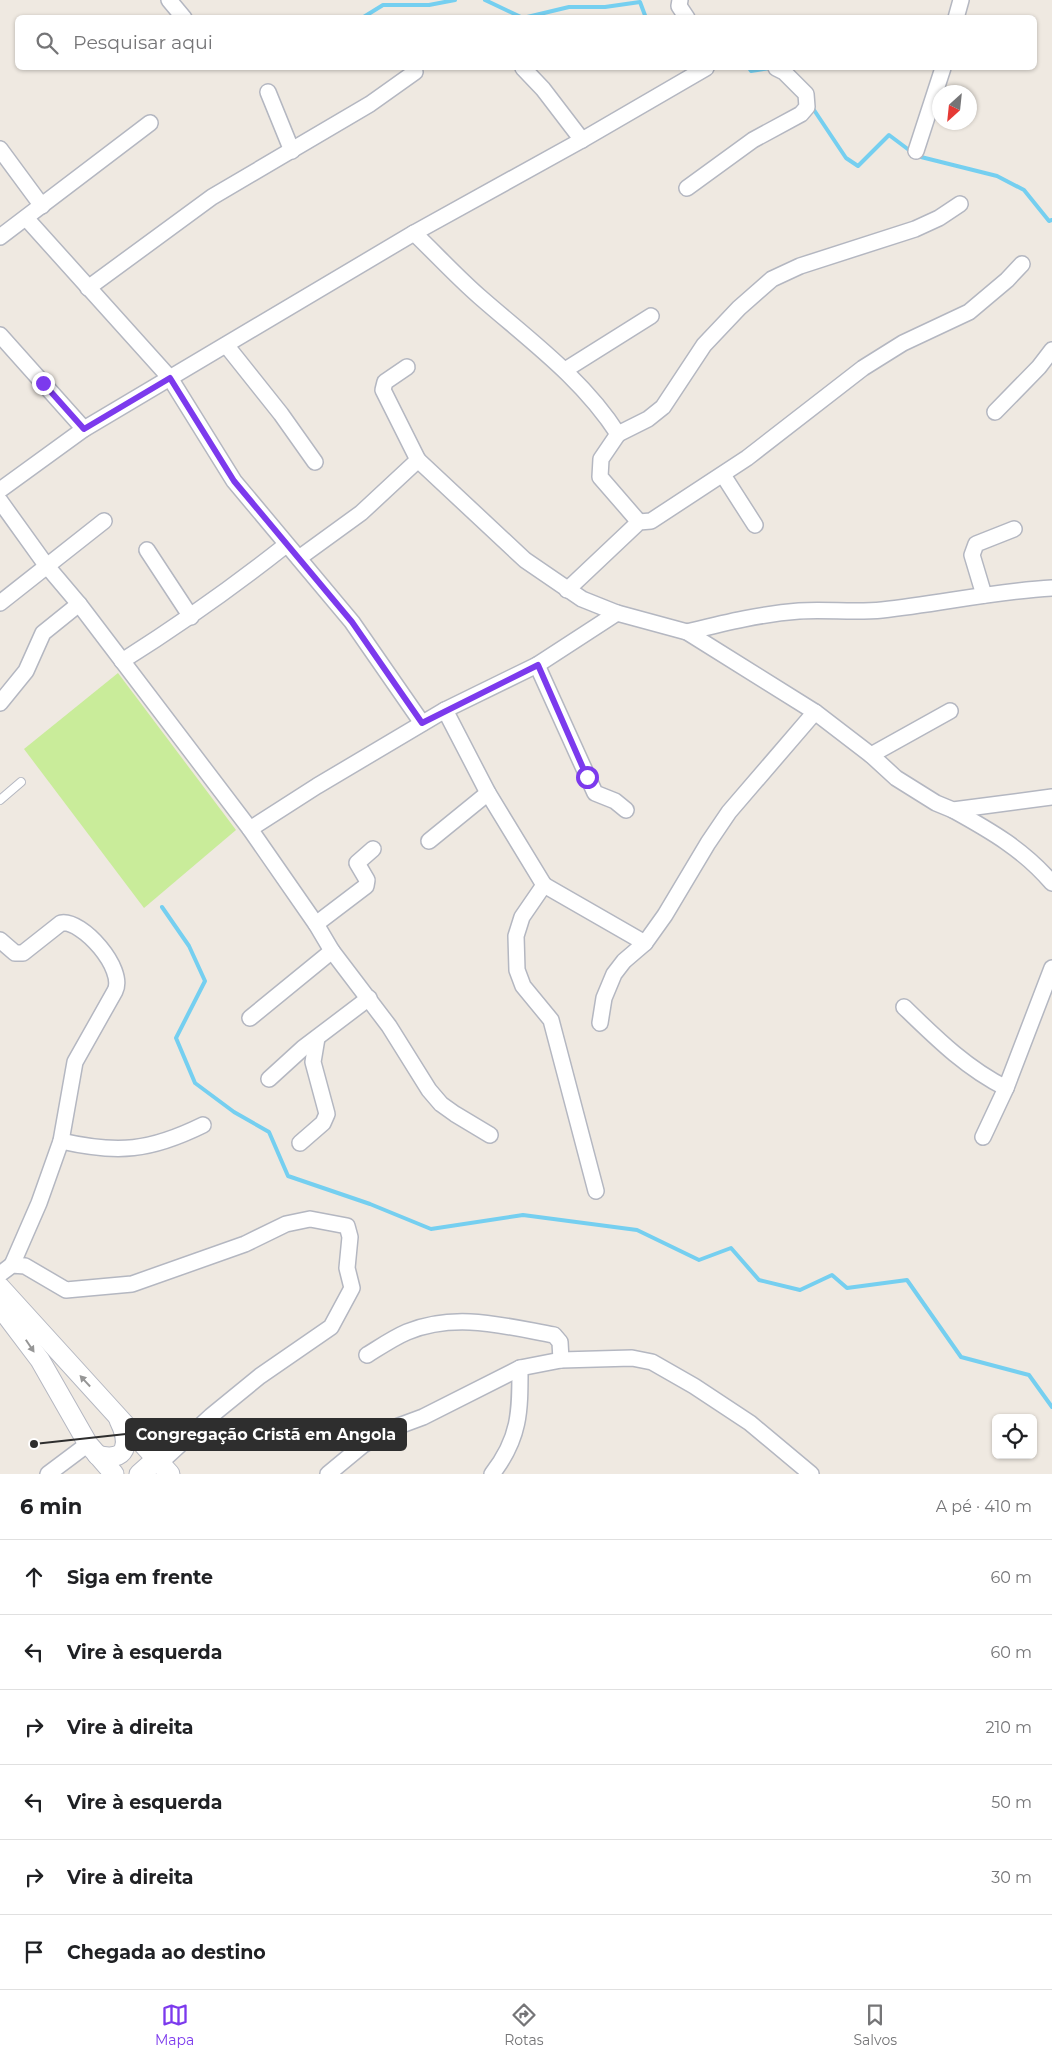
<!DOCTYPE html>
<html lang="pt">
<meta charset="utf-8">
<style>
body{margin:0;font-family:Montserrat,sans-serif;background:#f6f6f6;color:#202124}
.controls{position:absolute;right:15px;bottom:15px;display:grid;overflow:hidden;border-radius:8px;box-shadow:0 1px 4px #0004}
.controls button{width:45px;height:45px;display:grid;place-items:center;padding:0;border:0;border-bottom:1px solid #e0e0e0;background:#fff;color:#202124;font:25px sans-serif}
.compass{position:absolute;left:932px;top:85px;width:45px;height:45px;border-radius:50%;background:#fff;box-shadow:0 1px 4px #0004;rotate:207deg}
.stop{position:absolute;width:15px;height:15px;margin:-11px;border:4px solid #7c3aed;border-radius:50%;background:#fff}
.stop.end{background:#7c3aed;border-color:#fff;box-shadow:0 1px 5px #0008}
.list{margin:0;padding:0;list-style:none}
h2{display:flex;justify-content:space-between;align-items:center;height:65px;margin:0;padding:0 20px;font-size:21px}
h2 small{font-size:16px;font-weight:400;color:#757577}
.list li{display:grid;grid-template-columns:32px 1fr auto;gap:15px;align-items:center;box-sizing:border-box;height:75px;padding:0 20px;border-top:1px solid #e0e0e0}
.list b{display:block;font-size:19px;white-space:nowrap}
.list em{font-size:16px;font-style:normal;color:#757577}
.icon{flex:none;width:28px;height:28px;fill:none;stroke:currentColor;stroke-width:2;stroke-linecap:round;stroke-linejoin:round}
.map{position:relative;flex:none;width:1052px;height:1474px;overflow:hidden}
.search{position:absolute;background:#fff;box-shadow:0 1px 4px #0004;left:15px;right:15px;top:15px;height:55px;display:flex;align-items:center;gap:12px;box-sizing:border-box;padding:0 18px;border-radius:8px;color:#757577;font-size:19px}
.sheet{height:515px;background:#fff}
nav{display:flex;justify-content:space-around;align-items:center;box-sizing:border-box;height:70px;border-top:1px solid #e0e0e0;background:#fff;font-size:14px;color:#757577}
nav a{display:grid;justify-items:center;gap:2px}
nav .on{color:#7c3aed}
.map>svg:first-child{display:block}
</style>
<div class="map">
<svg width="1052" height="1474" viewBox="0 0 1052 1474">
<rect width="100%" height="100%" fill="#efe9e1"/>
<path fill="#c9ec9a" d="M118 673 236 830 144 908 24 749Z"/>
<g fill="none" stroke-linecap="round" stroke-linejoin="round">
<g stroke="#75cff0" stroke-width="4">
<path d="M485 0 523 18"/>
<path d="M362 18 383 5H429L455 0"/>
<path d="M523 18 569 7H605L640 2 646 18"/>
<path d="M749 68 751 71 771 68"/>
<path d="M812 107 846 158 858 166 889 135 917 156 997 176 1024 190 1049 221 1052 220"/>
<path d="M162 907 189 946 205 981 176 1038 195 1083 234 1112 269 1132 288 1176 370 1204 431 1229 523 1215 637 1230 699 1260 731 1248 759 1280 800 1290 832 1275 847 1288 907 1280 961 1357 1029 1375 1052 1407"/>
</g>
<g stroke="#b4b7c1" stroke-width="10">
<path id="service" d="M0 800 21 782"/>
</g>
<g stroke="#b4b7c1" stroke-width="18">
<g id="minor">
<path d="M169 0 184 18"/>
<path d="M680 0 679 6 687 18"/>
<path d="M956 18 961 0"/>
<path d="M523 68 543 89 582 140"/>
<path d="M268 92 292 151"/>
<path d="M0 149 42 206"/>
<path d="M916 151 943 68"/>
<path d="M687 188 753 140 801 114 807 107 806 94 784 72 776 68"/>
<path d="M26 218 170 378 234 481 352 622 422 723"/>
<path d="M414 233C436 254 457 277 480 297 529 340 582 378 618 434L601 459 600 477 639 522"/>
<path d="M0 237 150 123"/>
<path d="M88 288 212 197 370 104 415 72"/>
<path d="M0 335 84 429"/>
<path d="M226 345 281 414 315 462"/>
<path d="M407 367 385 382 383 390 418 460"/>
<path d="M565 370 651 316"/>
<path d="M995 412 1039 367 1052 350"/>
<path d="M618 434 648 419 663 407 704 345 739 308 772 279 800 266 915 229 939 218 960 204"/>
<path d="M723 475 755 525"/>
<path d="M0 490 84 429 414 233 582 140 706 68"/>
<path d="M0 501 46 565 79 604 250 829 316 924 332 951 389 1026 429 1090 441 1104 455 1114 490 1135"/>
<path d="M147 550 191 617"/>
<path d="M299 558 361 513 418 460 525 560 582 599 617 613"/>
<path d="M567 590 639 522 651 521 747 458 863 368 903 343 969 312 1007 280 1022 264"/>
<path d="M984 595 972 555 976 544 1014 529"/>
<path d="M0 603 104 521"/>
<path d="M687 632C724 623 760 614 799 611 826 609 855 613 882 610 939 604 995 591 1052 588"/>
<path d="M122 661C179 625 233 587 286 545"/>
<path d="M537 665 595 793 615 801 626 810"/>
<path d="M0 703 26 671 43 633 79 604"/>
<path d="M445 710 488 793 544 885 522 917 516 936 517 970 523 986 551 1020 596 1191"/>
<path d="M871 755 950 711"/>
<path d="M953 810C991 831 1024 850 1052 883"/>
<path d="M250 829 317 786 445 710 537 665 617 613 687 632 815 712 871 755 896 778 936 803 953 810 1052 797"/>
<path d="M429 841 488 793"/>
<path d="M544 885 645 943"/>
<path d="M316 924 366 886 367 880 357 863 373 849"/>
<path d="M0 940 15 953H23L61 923C82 919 126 969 115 991L75 1062 61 1141 39 1203 12 1265"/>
<path d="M904 1007C936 1038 966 1068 1006 1088"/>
<path d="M250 1018 332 951"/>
<path d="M600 1023 604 998 614 974 624 961 645 943 665 915 708 843 729 812 815 712"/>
<path d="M269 1079 303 1048 369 998"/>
<path d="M983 1137 1006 1088 1052 968"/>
<path d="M61 1141C118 1154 150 1151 203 1125"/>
<path d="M300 1143 323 1123 327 1114 313 1062 317 1038"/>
<path d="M0 1274 12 1265 25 1266 66 1290 132 1284 245 1244 286 1224 310 1219 347 1226 350 1237 347 1268 352 1288 331 1327 260 1376 211 1416 160 1463"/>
<path d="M367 1355C380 1347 393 1338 407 1332 456 1312 504 1326 554 1335L560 1342 561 1360"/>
<path d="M48 1474 88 1444"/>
<path d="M328 1474 363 1445 396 1427 423 1417 520 1368 561 1360 632 1358 652 1362 694 1386 750 1423 811 1474"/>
<path d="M492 1474C520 1438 520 1412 520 1368"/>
</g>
</g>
<g stroke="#b4b7c1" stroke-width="21">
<g id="tertiary">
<path d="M0 1287 170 1474"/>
<path d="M0 1307 40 1360 88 1444 114 1474"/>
<path d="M97 1455C127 1463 131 1444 119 1420"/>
<path d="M139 1474 148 1466 160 1463"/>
</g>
</g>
<use href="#service" stroke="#fff" stroke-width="8"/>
<use href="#minor" stroke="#fff" stroke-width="15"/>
<use href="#tertiary" stroke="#fff" stroke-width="19"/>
</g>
<defs><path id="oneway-solid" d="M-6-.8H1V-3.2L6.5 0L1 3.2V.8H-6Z" transform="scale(1.25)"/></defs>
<g fill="#969696">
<use href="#oneway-solid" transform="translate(30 1346) rotate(56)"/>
<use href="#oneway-solid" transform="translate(85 1381) rotate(-133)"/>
</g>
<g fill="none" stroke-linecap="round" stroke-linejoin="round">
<path stroke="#7c3aed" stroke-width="6" d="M43 383 84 429 170 378 234 481 352 622 422 723 538 665 587 777"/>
</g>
<path fill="none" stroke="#2e2e2e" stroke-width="2" d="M34 1444L126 1434"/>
<circle fill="#2e2e2e" stroke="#fff" stroke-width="2" cx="34" cy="1444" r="5"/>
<rect fill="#2e2e2e" stroke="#2e2e2e" stroke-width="2" x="126" y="1419" width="280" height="31" rx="5"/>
<g font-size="16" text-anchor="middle" font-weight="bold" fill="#fff">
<text x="266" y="1440">Congregação Cristã em Angola</text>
</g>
</svg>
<div class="controls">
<button><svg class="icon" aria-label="locate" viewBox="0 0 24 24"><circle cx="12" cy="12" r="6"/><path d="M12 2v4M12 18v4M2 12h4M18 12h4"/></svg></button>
</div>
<svg class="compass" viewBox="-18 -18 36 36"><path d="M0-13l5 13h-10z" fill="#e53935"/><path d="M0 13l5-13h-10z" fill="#757577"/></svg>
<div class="stop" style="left:587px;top:777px"></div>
<div class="stop end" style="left:43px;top:383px"></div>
<div class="search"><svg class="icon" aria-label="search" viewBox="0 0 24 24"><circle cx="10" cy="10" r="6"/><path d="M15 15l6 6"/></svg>Pesquisar aqui</div>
</div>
<section class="sheet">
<h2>6 min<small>A pé · 410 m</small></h2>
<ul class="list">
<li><svg class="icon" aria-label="ahead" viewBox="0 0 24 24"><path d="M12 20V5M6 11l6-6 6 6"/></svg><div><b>Siga em frente</b></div><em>60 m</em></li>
<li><svg class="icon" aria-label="left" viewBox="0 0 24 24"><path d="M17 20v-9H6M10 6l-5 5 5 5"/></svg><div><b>Vire à esquerda</b></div><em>60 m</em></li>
<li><svg class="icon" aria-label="right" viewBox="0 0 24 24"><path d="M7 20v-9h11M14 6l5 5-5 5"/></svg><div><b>Vire à direita</b></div><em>210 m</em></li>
<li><svg class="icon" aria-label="left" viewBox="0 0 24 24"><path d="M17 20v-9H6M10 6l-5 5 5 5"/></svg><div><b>Vire à esquerda</b></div><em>50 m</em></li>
<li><svg class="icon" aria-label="right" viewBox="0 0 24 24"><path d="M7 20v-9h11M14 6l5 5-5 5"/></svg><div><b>Vire à direita</b></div><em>30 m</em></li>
<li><svg class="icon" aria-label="arrive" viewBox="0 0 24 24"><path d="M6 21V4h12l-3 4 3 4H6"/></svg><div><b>Chegada ao destino</b></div></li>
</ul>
</section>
<nav>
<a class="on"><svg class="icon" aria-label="map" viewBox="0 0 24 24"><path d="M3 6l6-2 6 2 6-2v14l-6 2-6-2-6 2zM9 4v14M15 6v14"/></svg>Mapa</a>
<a><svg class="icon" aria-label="directions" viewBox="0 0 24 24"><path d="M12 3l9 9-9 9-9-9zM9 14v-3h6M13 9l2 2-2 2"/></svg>Rotas</a>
<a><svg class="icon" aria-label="saved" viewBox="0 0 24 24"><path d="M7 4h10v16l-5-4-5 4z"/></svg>Salvos</a>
</nav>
